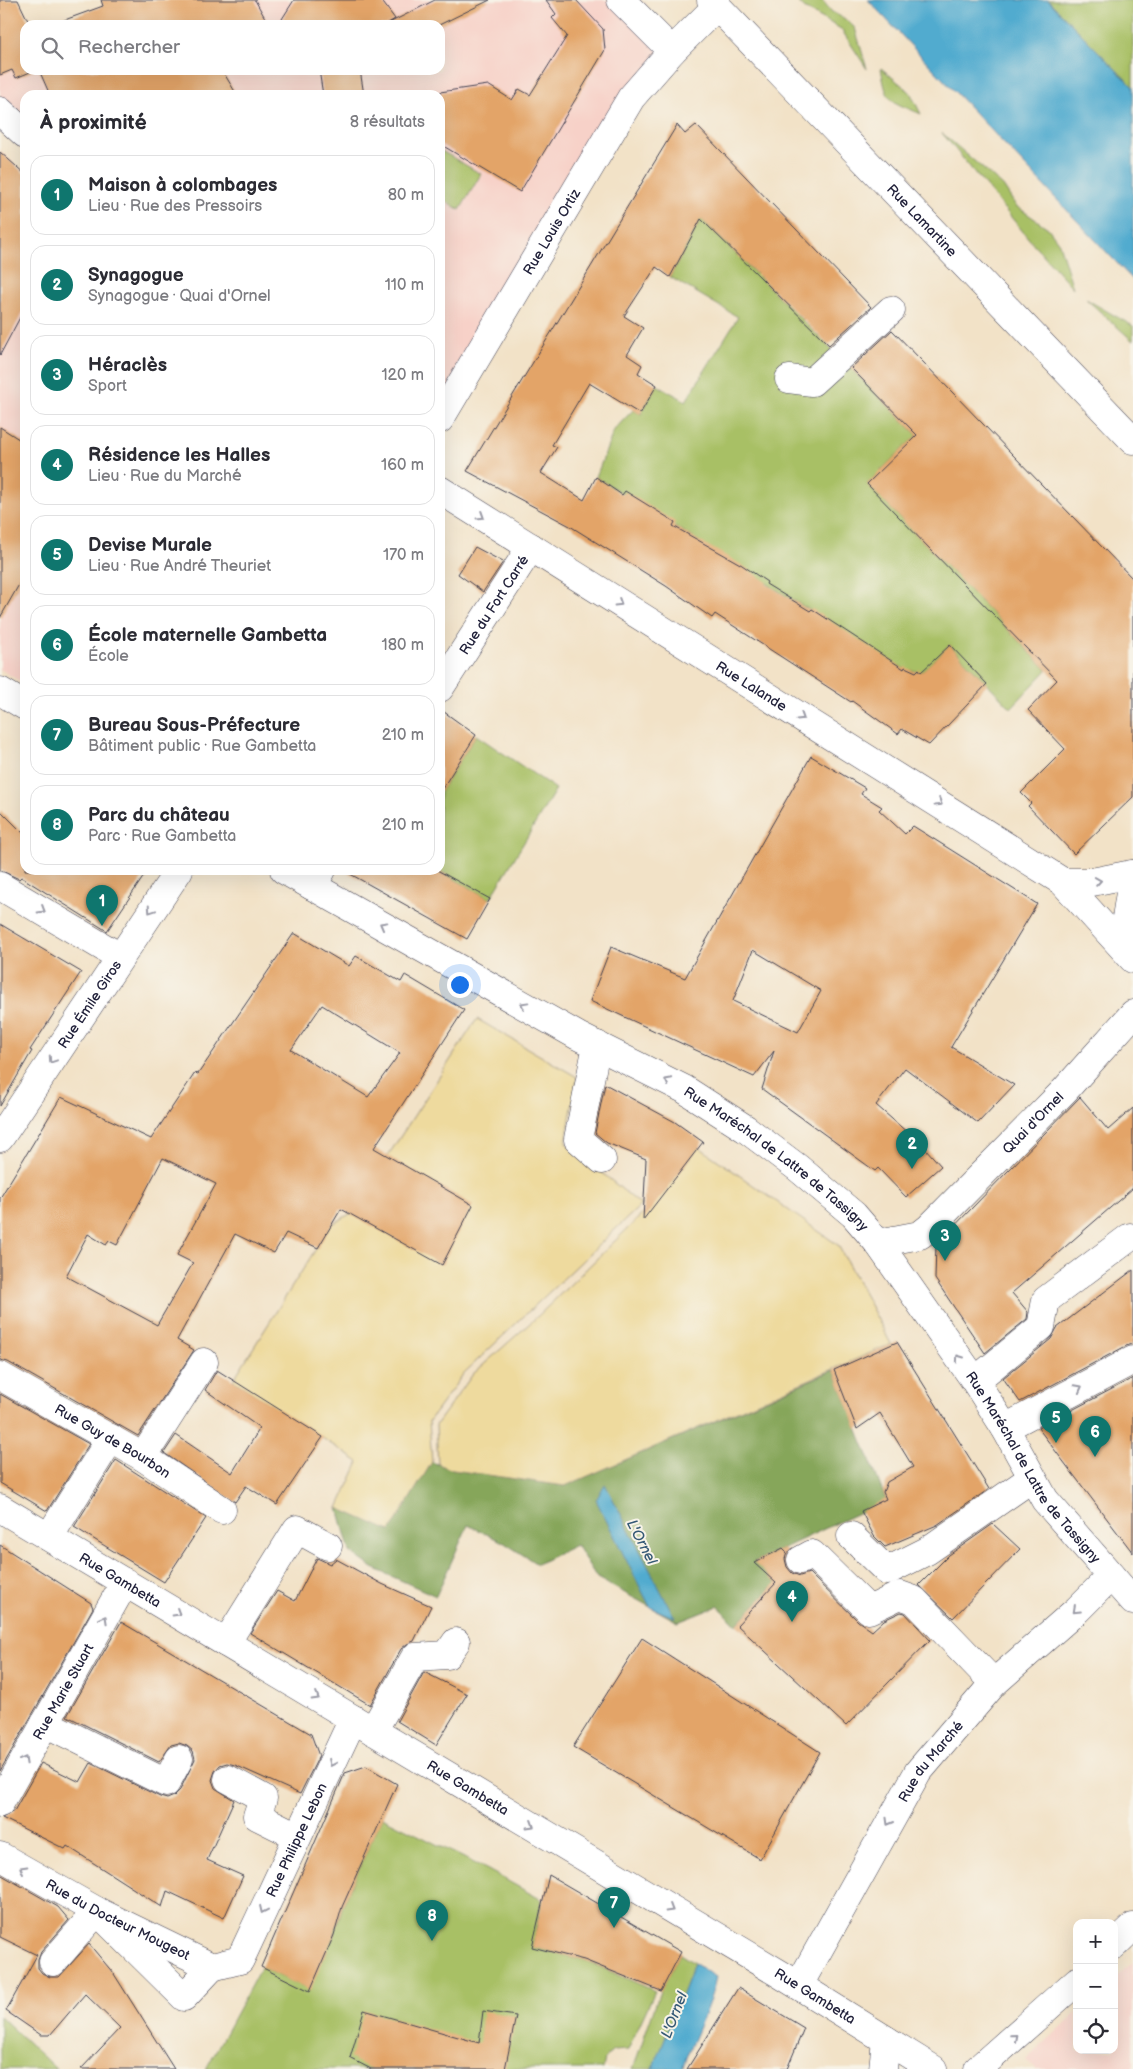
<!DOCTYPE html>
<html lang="fr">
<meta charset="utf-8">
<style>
body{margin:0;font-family:"Balsamiq Sans",sans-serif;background:#f7f7f7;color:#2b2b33}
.controls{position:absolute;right:15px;bottom:15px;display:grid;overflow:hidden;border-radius:10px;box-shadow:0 5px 20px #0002}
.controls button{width:45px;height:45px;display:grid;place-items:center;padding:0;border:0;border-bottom:1px solid #e1e1e2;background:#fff;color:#2b2b33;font:25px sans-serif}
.you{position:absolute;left:459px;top:984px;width:18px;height:18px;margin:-12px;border:4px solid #fff;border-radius:50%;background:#1a73e8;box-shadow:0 0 0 8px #1a73e833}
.badge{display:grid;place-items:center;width:32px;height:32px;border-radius:50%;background:#0f766e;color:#fff;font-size:16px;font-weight:700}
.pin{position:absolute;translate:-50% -41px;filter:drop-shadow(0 1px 2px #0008)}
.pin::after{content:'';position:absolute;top:26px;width:18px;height:15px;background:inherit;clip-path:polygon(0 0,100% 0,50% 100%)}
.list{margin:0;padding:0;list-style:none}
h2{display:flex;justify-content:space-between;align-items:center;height:65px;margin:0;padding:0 20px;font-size:21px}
h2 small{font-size:16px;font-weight:400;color:#7c7c81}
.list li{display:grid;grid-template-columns:32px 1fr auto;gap:15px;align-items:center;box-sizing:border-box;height:80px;margin:0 10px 10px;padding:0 10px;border:1px solid #e1e1e2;border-radius:15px}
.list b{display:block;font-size:19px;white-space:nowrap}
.list p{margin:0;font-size:16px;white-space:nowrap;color:#7c7c81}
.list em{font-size:16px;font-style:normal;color:#7c7c81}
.icon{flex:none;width:28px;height:28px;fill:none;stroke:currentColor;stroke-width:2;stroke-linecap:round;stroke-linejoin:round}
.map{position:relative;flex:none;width:1133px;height:2069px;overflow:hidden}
.search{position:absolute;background:#fff;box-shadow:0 5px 20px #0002;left:20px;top:20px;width:425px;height:55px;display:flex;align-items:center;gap:12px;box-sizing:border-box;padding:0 18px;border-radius:15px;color:#7c7c81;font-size:19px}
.panel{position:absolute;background:#fff;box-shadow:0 5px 20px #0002;left:20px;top:90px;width:425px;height:785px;border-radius:15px}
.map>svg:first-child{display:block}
</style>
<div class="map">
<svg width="1133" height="2069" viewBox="0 0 1133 2069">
<rect width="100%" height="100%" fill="#f7f3e8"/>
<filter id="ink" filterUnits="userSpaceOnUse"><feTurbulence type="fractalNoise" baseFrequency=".02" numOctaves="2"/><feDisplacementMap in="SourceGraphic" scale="10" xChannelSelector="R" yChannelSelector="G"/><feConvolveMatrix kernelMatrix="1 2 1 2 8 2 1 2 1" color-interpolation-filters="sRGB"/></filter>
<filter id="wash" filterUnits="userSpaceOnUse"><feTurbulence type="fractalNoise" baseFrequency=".0096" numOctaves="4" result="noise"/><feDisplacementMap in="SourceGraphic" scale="20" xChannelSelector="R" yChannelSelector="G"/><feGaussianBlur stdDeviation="1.12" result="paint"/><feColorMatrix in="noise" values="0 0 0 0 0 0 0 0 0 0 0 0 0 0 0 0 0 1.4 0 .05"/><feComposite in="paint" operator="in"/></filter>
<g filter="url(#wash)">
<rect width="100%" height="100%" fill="#f2e2c7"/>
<g fill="#f7d1c8">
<path d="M129 0H621L672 51 440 419V95H25V134L0 111V74L25 60V70H440V25H85Z"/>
<path d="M0 151 25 174V684L0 669Z"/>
<path d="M1133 1962V2069H1037L1026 2060 1077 2013V2050H1114V1979Z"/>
</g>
<g fill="#a8c065" stroke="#657150">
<path d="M796 0H822L832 12 845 19 855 28 867 69 841 29 804 8Z"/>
<path d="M1048 0H1133V87Z"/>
<path d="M881 68 910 92 921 114C889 100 887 104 881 68Z"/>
<path d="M942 133 1003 186 1016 206 1048 228 1059 243 1073 288 1029 239Z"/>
<path d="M440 150 481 174 460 210 440 198Z"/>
<path d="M701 219 917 435 867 484 1047 670 1011 708 950 645 921 672 904 669 596 477 614 430 633 410 641 414 657 385 686 401 738 317 670 277Z"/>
<path d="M1086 299 1133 326V341Z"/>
<path d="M476 735 556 789 490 899 438 870 440 792Z"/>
<path d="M382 1817 488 1870 542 1900 532 1947 584 1960 655 1991 628 2050 613 2051 605 2058 603 2069H206L261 1967 309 1990 334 1935 343 1905Z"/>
<path d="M680 1954 694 1963 654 2069H633L659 1994Z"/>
<path d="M0 2016 56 2069H0Z"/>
</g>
<path fill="#86a65a" stroke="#54644a" d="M834 1370 886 1500 754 1562 776 1583 736 1625 718 1606 678 1622 667 1616 597 1578 576 1545 537 1564 503 1542 468 1525 436 1596 373 1568 350 1552 338 1508 390 1531 432 1462 453 1470 565 1486Z"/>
<g fill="#eeda9e" stroke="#887e6c">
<path d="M477 1019 577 1077 566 1143 641 1205 464 1373 429 1421 432 1462 390 1531 338 1508 359 1462 233 1380 331 1225 350 1214Z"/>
<path d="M699 1147 838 1245 891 1344 565 1486 453 1470 438 1464 436 1425 473 1374 538 1316 661 1196Z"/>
</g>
<g fill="#51abcf" stroke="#3a6685">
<path d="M868 0H1048L1133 87V280Z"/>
<path d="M605 1484 675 1618 650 1607 648 1603 596 1500Z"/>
<path d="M694 1963 716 1977C710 2009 692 2038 682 2069H653Z"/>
</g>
<g id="blocks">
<g fill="#e3a467" fill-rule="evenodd">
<path d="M0 0H18L30 25H25V70H35L16 78 12 70 0 75Z"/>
<path d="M101 0H255L269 25H51L103 6Z"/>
<path d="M294 0H381L395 19 385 25H286L282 19Z"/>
<path d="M435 0H490L439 25H385Z"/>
<path d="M546 0H576L603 29 605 50 520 192 440 144V92L488 85 512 100 519 89 530 95 567 36 552 18 556 14Z"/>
<path d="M39 70H222L237 95H50Z"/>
<path d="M319 70H360L364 95H323Z"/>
<path d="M677 125 685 134 696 125 871 307 829 345 701 219 670 277 656 267 624 316 643 328 627 355 642 365 638 373 657 385 640 414 589 383 552 445 557 447 541 473 584 500 596 477 622 495 625 491 675 522 673 526 742 565 767 582 766 584 810 611 812 609 904 669 905 667 916 672 919 669 921 672 950 645 987 684 929 745 902 729 898 734 852 701 851 702 715 614 712 618 666 586 570 526 467 471Z"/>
<path d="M0 152 25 174V308L0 355Z"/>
<path d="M892 330 1133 579V797L1074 854 1028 806 1031 803 1021 793 1065 749 1028 710 1057 680 867 484 917 435 851 368Z"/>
<path d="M0 427 25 443V574L0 618Z"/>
<path d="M475 547 503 562 483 592 458 574Z"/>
<path d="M440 709 476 735 440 792Z"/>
<path d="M811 756 865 788 861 794 882 807 879 810 905 834 913 826 1037 904 951 1047 1014 1085 978 1123 905 1068 876 1105 925 1148 941 1166 906 1197 878 1168 875 1171 762 1089 774 1051 754 1077 590 1001 611 947 685 978ZM753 950 821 991 798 1032 733 1001Z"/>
<path d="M0 810 25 835V870H148L107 931 21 877 19 879 0 870Z"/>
<path d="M343 870H437L490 899 467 939Z"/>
<path d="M0 924 81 972 30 1050 32 1051 0 1106Z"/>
<path d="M294 933 349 966 356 956 401 982 405 975 464 1010 374 1148 473 1205 442 1265 341 1209 318 1248 286 1233 274 1253 235 1234 177 1340 194 1350 138 1436 8 1362 0 1360V1198L61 1097 151 1139 195 1073 198 1074ZM322 1005 400 1053 368 1097 291 1050ZM163 1158 216 1184 177 1255 193 1263 157 1325 66 1276 88 1234 106 1245 109 1241 117 1245Z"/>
<path d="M605 1084 675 1122 703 1142 643 1220 646 1159 607 1143 595 1133Z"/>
<path d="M1080 1097 1108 1130 1133 1108V1188L1012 1293 1028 1312 1027 1319 985 1353 935 1279 936 1245Z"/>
<path d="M1133 1270V1344L1126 1346 1020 1402 1003 1378 1051 1339 1057 1328Z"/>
<path d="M897 1342 989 1489 937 1525 885 1547 874 1536 861 1511 886 1499 883 1492 887 1482 913 1467 880 1413 857 1429 834 1370Z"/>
<path d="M217 1370 323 1437 277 1505 246 1486 235 1502 164 1453 176 1435 232 1473 260 1428 205 1390Z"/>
<path d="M1133 1378V1553L1038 1428Z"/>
<path d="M0 1394 89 1444 47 1511 0 1483Z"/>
<path d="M116 1460 206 1518 164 1582 74 1527Z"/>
<path d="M993 1524 1020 1549 953 1618 919 1585 949 1555Z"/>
<path d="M0 1545 91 1603 93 1608 0 1771Z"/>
<path d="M783 1548 787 1552 785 1559 787 1567 792 1573 800 1576 809 1573 858 1621 872 1631 884 1620 901 1612 905 1613 930 1640 846 1726 737 1625 776 1583 754 1563Z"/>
<path d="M317 1558 330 1564 336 1559 382 1584 431 1606 414 1641 407 1644 401 1649 370 1705 250 1633 277 1591 295 1601Z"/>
<path d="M121 1622 311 1734 319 1756 300 1794 235 1765 227 1763 220 1765 215 1771 212 1780 215 1788 234 1800 207 1860 243 1876 224 1918 167 1891 162 1907 67 1846 65 1849 2 1818 14 1811 41 1763 80 1782 91 1763 160 1797 167 1799 174 1796 180 1790 195 1759 193 1751 187 1746 179 1743 171 1745 159 1762 67 1716Z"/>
<path d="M642 1638 820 1752 760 1859 573 1747Z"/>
<path d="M424 1672 467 1694 436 1745 397 1721Z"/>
<path d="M366 1766 397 1784 342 1907 334 1935 310 1991 261 1967 345 1773Z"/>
<path d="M0 1874 58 1907 69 1920 41 1952 38 1960V1968L42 1973 50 1977H59L89 1944 114 1974 174 2069H81L120 2028 85 1994 50 2035H41L6 2011 37 1955 0 1937Z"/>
<path d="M549 1875 681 1952 661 1991 584 1960 532 1947Z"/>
<path d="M738 1988 804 2028 787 2069H687Z"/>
<path d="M364 2010 479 2043 483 2011 516 2016 505 2069H371L350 2058Z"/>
</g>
</g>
</g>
<g filter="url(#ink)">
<use href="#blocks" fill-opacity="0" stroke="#413f50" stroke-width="1"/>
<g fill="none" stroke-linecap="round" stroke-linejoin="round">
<g stroke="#413f50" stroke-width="29">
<g id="minor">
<path d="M621 0 672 51"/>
<path id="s1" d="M711 0 1133 440"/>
<path d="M0 111 25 134"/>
<path d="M789 379 812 382 891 310"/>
<path id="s2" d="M440 419 631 98 672 51 717 6"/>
<path id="s3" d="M440 490 1063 882 1133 959"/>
<path id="s4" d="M440 688 531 547"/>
<path d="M1133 874 1126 918 1133 937"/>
<path d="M1063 882H1092L1132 874"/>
<path d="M0 886 120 957"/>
<path d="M312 886 322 870"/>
<path d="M597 1045 578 1139 602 1160"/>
<path id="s5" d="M0 1138 179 870"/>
<path id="s6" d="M878 1243 920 1235 929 1228 1065 1090 1133 1014"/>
<path id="s7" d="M0 1376 143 1457 222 1510"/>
<path d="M975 1381 1041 1327 1046 1300 1130 1237"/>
<path d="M1005 1428 1133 1360"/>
<path d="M143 1457 204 1362"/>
<path d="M851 1536 887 1571 927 1551 1032 1478"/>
<path d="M49 1537 111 1438"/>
<path d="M801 1560 812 1554 869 1610 900 1595 914 1600 994 1683"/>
<path d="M226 1643 297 1529 328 1546"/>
<path d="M45 1723 166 1783 179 1759"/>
<path d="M373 1731 415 1657 447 1655 456 1642"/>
<path d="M228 1779 263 1798 257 1816 297 1836"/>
<path id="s8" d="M0 1803 125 1582"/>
<path id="s9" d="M0 1856 97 1911 212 1967 240 1960 353 1719"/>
<path d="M1114 1945 1133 1927"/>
<path d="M53 1962 97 1911 184 1997 212 1967"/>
<path id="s10" d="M799 1985 918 1772 994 1683 1077 1610 1111 1576"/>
<path d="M883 2069 886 2040"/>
<path d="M978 2069 1077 1981"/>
</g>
</g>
<g stroke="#413f50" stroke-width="29">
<g id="major">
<path d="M0 691 25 706"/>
<path id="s11" d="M284 870 578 1036 684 1089 746 1129 798 1168 854 1215 878 1243 975 1381 1005 1428 1045 1500 1133 1601"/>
<path id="s12" d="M0 1508 780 1974 933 2069"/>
</g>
</g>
<use href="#minor" stroke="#fff" stroke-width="28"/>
<use href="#major" stroke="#fff" stroke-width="28"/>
</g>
<defs><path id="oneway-chevron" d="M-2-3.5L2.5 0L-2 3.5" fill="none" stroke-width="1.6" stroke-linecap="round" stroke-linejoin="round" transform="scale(1.25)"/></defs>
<g stroke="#9c9ca7">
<use href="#oneway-chevron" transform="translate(481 516) rotate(32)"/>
<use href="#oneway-chevron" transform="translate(619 603) rotate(32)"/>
<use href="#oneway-chevron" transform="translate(801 717) rotate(32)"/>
<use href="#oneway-chevron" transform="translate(939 803) rotate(32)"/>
<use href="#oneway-chevron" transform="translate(1098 881) rotate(-9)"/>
<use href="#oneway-chevron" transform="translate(42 910) rotate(31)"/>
<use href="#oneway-chevron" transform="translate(151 910) rotate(124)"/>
<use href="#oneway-chevron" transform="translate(383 925) rotate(-151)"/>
<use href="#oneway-chevron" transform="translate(524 1005) rotate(-151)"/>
<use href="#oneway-chevron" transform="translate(52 1060) rotate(124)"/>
<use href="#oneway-chevron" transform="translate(668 1081) rotate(-153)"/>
<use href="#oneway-chevron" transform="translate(959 1358) rotate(-125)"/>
<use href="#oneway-chevron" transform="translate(1079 1388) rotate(-28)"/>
<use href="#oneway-chevron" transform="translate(1076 1610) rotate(137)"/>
<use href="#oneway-chevron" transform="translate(177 1613) rotate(31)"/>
<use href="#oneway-chevron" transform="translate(104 1619) rotate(-61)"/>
<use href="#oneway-chevron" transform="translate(316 1697) rotate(31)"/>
<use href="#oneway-chevron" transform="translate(24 1760) rotate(-61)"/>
<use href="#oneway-chevron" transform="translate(332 1763) rotate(115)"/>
<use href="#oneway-chevron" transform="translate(889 1822) rotate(120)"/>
<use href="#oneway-chevron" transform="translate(531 1825) rotate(31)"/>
<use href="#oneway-chevron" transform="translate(23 1869) rotate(-150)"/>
<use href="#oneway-chevron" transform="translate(670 1909) rotate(31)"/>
<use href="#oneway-chevron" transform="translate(263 1910) rotate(115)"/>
<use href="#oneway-chevron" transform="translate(1015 2037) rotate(-41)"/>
</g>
</g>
<g text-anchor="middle" stroke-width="4" stroke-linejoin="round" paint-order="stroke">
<g font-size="14" fill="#22223b" stroke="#f7f3e8">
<text dy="5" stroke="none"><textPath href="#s1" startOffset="305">Rue Lamartine</textPath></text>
<text dy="5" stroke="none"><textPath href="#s2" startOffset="218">Rue Louis Ortiz</textPath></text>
<text dy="5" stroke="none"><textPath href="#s4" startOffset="99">Rue du Fort Carré</textPath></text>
<text dy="5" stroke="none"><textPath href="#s3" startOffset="368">Rue Lalande</textPath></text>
<text dy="5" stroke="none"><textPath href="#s5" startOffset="161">Rue Émile Giros</textPath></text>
<text dy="5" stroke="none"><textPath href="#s6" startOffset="202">Quai d'Ornel</textPath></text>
<text dy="5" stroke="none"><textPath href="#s11" startOffset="572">Rue Maréchal de Lattre de Tassigny</textPath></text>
<text dy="5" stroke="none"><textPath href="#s7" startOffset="130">Rue Guy de Bourbon</textPath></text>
<text dy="5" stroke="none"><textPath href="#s11" startOffset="978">Rue Maréchal de Lattre de Tassigny</textPath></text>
<text dy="5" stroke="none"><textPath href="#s12" startOffset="140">Rue Gambetta</textPath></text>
<text dy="5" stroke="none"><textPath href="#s8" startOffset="128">Rue Marie Stuart</textPath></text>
<text dy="5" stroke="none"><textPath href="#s10" startOffset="260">Rue du Marché</textPath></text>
<text dy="5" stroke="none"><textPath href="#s12" startOffset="545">Rue Gambetta</textPath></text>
<text dy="5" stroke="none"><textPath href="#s9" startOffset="401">Rue Philippe Lebon</textPath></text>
<text dy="5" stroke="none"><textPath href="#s9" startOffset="134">Rue du Docteur Mougeot</textPath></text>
<text dy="5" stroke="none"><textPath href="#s12" startOffset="950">Rue Gambetta</textPath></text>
</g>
<g font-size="15" font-style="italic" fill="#355976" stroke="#f7f3e8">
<text transform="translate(642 1542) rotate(63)" y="5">L'Ornel</text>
<text transform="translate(674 2015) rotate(-69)" y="5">L'Ornel</text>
</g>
</g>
</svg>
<div class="controls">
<button>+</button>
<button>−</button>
<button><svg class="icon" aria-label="locate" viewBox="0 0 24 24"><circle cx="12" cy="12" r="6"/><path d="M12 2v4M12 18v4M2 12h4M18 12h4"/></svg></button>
</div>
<div class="you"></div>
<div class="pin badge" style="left:102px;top:926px">1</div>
<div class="pin badge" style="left:912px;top:1169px">2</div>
<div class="pin badge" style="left:945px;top:1261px">3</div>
<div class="pin badge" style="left:792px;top:1622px">4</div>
<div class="pin badge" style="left:1056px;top:1443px">5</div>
<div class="pin badge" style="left:1095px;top:1457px">6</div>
<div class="pin badge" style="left:614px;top:1928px">7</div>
<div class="pin badge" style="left:432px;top:1941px">8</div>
<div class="search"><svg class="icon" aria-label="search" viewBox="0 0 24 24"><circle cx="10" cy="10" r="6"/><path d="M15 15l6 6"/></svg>Rechercher</div>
<section class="panel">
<h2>À proximité<small>8 résultats</small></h2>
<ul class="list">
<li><span class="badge">1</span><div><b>Maison à colombages</b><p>Lieu · Rue des Pressoirs</p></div><em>80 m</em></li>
<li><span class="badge">2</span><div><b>Synagogue</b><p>Synagogue · Quai d'Ornel</p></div><em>110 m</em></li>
<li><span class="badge">3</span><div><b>Héraclès</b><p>Sport</p></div><em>120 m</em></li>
<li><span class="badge">4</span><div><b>Résidence les Halles</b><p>Lieu · Rue du Marché</p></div><em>160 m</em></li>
<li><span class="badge">5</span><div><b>Devise Murale</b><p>Lieu · Rue André Theuriet</p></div><em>170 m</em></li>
<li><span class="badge">6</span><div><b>École maternelle Gambetta</b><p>École</p></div><em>180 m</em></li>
<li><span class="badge">7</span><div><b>Bureau Sous-Préfecture</b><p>Bâtiment public · Rue Gambetta</p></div><em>210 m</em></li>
<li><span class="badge">8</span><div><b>Parc du château</b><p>Parc · Rue Gambetta</p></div><em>210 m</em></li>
</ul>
</section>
</div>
